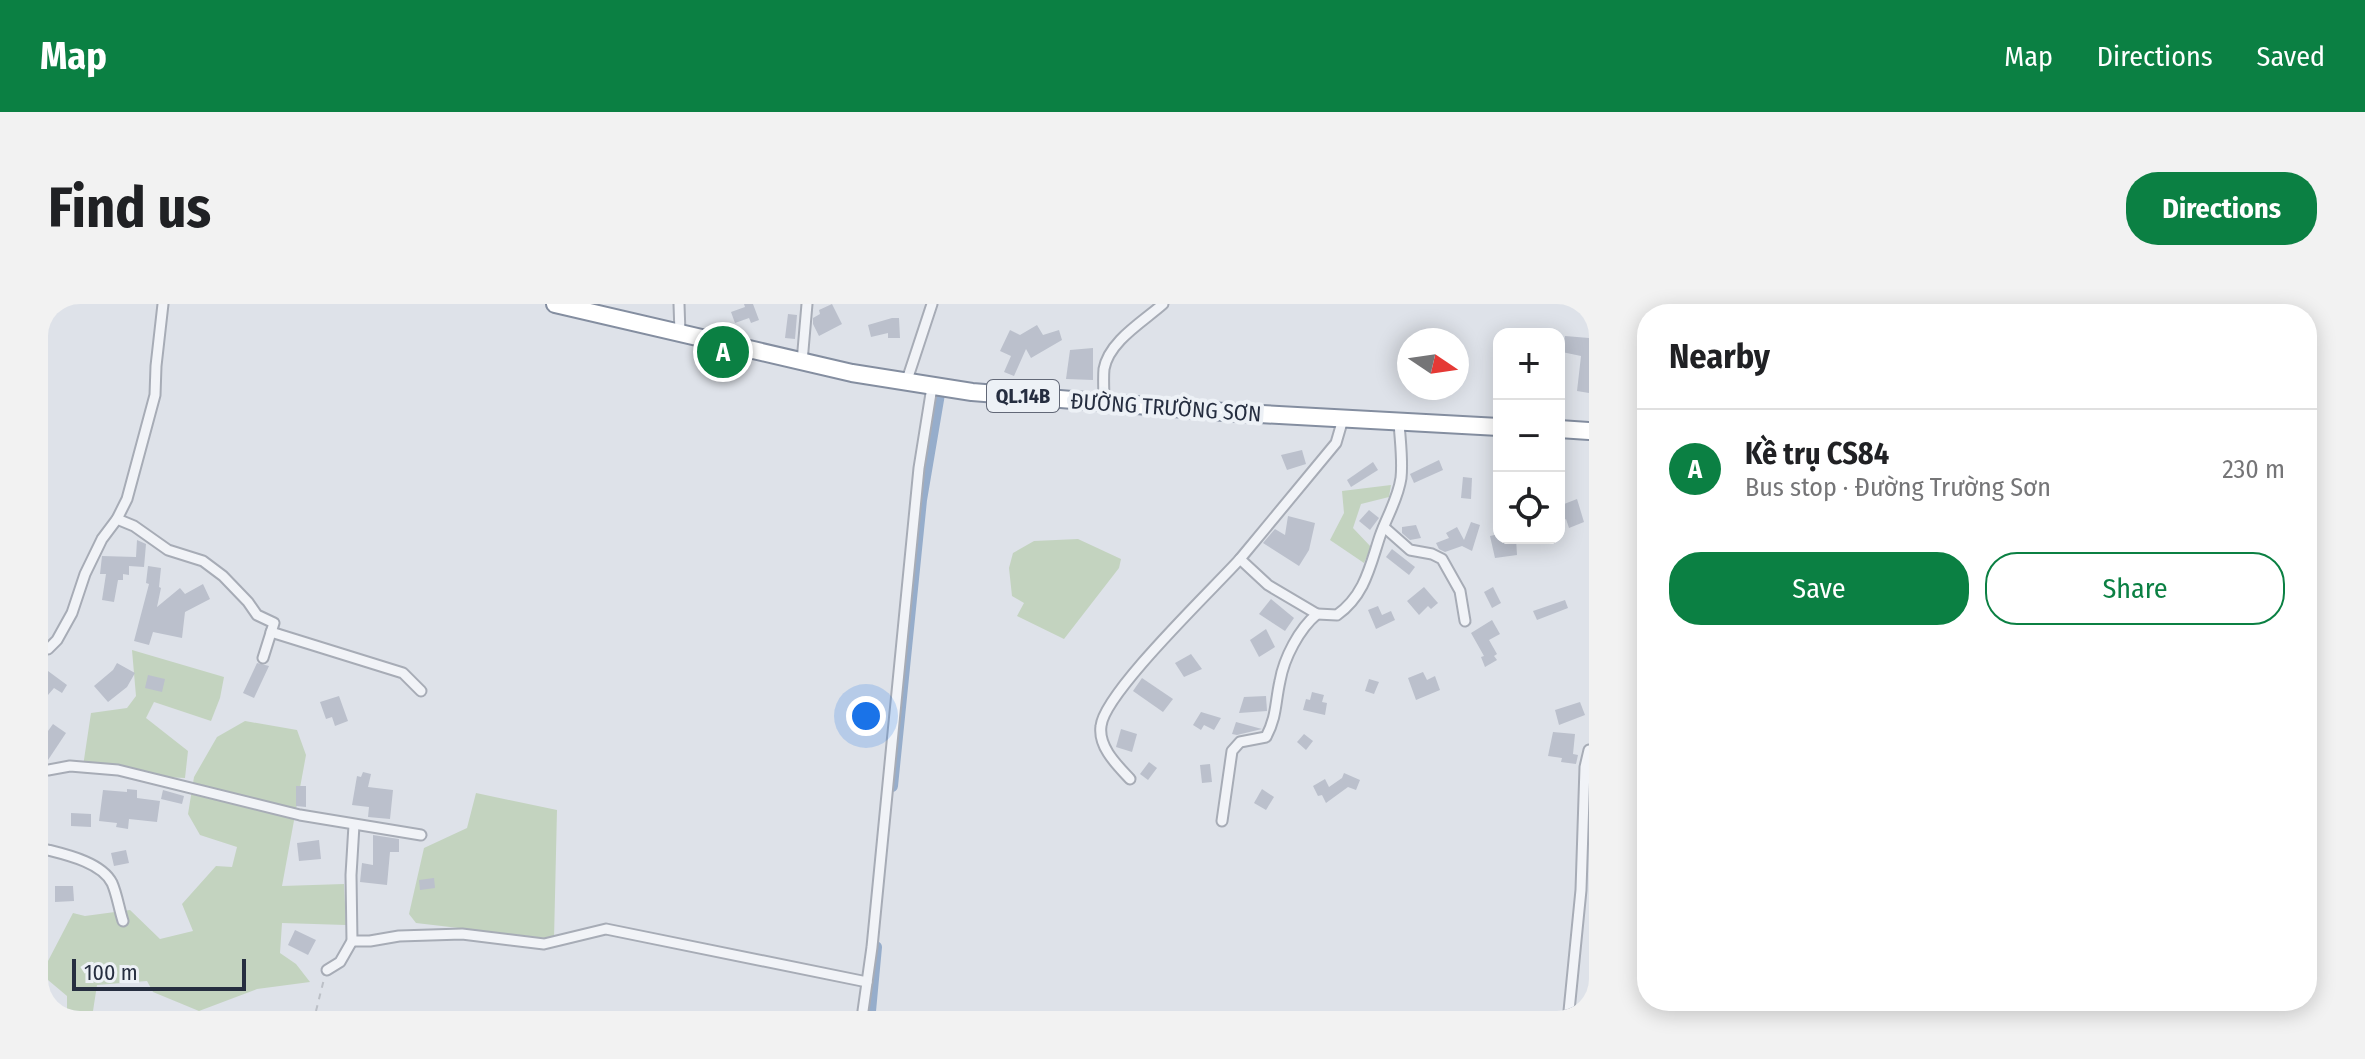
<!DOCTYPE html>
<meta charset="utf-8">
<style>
body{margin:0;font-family:"Fira Sans Condensed",sans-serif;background:#f2f2f2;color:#202124}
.controls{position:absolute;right:24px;top:24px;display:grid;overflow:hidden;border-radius:16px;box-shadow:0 4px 20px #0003}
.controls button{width:72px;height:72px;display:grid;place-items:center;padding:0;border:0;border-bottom:2px solid #e0e0e0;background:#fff;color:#202124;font:40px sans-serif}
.compass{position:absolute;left:1349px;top:24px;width:72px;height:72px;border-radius:50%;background:#fff;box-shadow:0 4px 20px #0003;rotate:103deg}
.scale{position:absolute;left:24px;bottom:20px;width:174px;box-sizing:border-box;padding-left:8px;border:4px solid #262e40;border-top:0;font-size:22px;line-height:28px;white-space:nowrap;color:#262e40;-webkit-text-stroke:6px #edf1f6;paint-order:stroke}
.you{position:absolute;left:818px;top:412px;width:28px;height:28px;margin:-20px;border:6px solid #fff;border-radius:50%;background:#1a73e8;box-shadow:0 0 0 12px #1a73e833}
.badge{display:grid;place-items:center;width:52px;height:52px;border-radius:50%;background:#0b8043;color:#fff;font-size:26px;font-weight:700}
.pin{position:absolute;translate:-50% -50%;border:4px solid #fff;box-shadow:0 2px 8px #0006}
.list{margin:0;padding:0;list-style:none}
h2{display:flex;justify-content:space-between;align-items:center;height:104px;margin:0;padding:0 32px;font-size:34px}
h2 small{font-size:26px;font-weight:400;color:#757577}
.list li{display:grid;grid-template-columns:52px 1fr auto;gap:24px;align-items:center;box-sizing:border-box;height:120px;padding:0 32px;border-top:2px solid #e0e0e0}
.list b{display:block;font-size:30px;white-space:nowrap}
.list p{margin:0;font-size:26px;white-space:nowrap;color:#757577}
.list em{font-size:26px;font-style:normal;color:#757577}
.actions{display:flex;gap:16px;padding:24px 32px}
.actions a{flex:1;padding:18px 0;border:2px solid #0b8043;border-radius:32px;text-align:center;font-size:28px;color:#0b8043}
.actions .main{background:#0b8043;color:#fff}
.icon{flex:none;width:44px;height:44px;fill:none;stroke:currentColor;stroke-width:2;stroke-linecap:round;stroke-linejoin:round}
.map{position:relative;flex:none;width:1541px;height:707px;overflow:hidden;border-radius:32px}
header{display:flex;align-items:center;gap:48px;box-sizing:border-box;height:112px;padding:0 40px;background:#0b8043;color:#fff}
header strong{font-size:38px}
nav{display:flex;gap:44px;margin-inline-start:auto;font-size:28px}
.intro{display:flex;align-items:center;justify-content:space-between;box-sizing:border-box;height:192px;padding:0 48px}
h1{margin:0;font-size:56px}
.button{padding:20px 36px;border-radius:32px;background:#0b8043;color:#fff;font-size:28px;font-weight:700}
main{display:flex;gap:48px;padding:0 48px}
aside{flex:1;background:#fff;border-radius:32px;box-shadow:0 4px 20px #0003}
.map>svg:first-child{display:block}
</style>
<header>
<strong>Map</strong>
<nav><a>Map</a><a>Directions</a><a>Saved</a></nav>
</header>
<div class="intro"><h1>Find us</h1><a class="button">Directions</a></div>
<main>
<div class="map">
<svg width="1541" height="707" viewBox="0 0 1541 707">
<rect width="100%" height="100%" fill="#dee2e9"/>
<g fill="#c3d3bf">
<path d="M1343 181 1341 193 1313 200 1305 224 1323 243 1316 259 1282 236 1296 209 1294 187Z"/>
<path d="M1030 235 1073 255 1071 264 1016 335 969 312 976 299 964 292 961 264 965 249 986 237Z"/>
<path d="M84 346 176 373 172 394 163 417 106 398 98 414 140 447 137 474 34 469 43 409 79 404 88 392Z"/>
<path d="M197 417 249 426 258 451 234 582 296 580 298 621 234 619 232 649 248 660 262 678 209 685 151 707 105 688 99 677 49 681 45 707H19V692L0 676V657L25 609 37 612 82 606 112 635 145 627 134 600 168 562 184 563 189 543 152 531 140 510 146 473 169 433Z"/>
<path d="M428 489 509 506 506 635 368 619 361 610 376 544 419 524Z"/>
</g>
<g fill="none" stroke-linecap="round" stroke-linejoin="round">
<g stroke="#96adcb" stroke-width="12">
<path d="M844 482 873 196 892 84"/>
<path d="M822 707 828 643"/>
</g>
</g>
<g fill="#bbc0cc">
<path d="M696 0H705L711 16 703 19 701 14 687 19 683 8 697 3Z"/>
<path d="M784 0 794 20 771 32 765 20V14L772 10 771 6Z"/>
<path d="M740 10 749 11 747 35 737 34Z"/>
<path d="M844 14H851L852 34H840V29L823 33 820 21Z"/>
<path d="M989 21 995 31 1011 26 1014 36 983 54 978 45 966 72 956 68 963 52 952 47 962 26 972 31Z"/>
<path d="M1517 32 1541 34V89L1529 87 1533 52 1514 48Z"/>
<path d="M1045 44V76L1018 75 1022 46Z"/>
<path d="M1254 146 1258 160 1239 166 1233 151Z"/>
<path d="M1391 156 1395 166 1366 179 1362 170Z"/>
<path d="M1325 158 1330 166 1303 183 1299 176Z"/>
<path d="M1415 173 1424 174 1423 195 1413 194Z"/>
<path d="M1529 195 1536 218 1521 224 1518 215 1514 217 1511 202Z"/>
<path d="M1321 206 1331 214 1322 226 1311 217Z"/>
<path d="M1240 212 1267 219 1261 246 1251 262 1215 239 1227 225 1237 231Z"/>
<path d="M1423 218 1432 221 1424 247 1414 242 1397 248 1391 245 1388 239 1401 234 1398 229 1409 223 1416 236Z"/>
<path d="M1368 221 1373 234 1362 236 1354 229V223Z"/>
<path d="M1451 230V234H1468L1469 251 1447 254 1442 232Z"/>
<path d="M89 236 98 240 96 263 81 262V271L75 270V276H70L66 298 54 296 58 270H52L54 252 88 253Z"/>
<path d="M1344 245 1367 263 1361 271 1338 253Z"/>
<path d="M100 262 113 264 111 283 113 284 109 303 132 284 137 290 155 280 162 295 137 308 134 334 105 328 101 341 86 337 101 280 98 279Z"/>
<path d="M1376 283 1390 299 1383 305 1380 302 1371 311 1359 297Z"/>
<path d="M1445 283 1453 299 1444 304 1436 288Z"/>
<path d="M1223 295 1246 314 1237 327 1211 310Z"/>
<path d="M1517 296 1520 304 1489 316 1485 307Z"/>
<path d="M1330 302 1334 311 1343 307 1347 316 1328 325 1320 306Z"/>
<path d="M1444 316 1452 330 1441 336 1449 350 1446 352 1449 356 1437 363 1433 353 1436 352 1423 329Z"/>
<path d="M1218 325 1227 343 1211 353 1202 336Z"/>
<path d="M1143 350 1154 365 1136 373 1127 359Z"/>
<path d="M69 359 87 369 79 383 60 398 46 382 65 366Z"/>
<path d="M209 359 221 362 206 394 195 389Z"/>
<path d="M0 367 19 381 14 389 6 384 0 391Z"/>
<path d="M1375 368 1379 376 1387 372 1392 386 1368 396 1360 374Z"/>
<path d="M100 371 117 375 114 388 97 384Z"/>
<path d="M1094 374 1125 395 1115 408 1085 387Z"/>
<path d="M1321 375 1331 378 1326 390 1317 387Z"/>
<path d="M1264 388 1276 391 1274 398 1279 399 1277 411 1255 406 1258 395 1262 396Z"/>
<path d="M291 392 300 417 287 422 284 413 278 415 272 398Z"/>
<path d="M1218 392 1219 407 1191 409 1196 393Z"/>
<path d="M1532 398 1537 411 1511 421 1507 406Z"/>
<path d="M1153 408 1173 414 1166 426 1156 421 1153 426 1145 421Z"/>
<path d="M1188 418 1214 425 1189 431 1184 430Z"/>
<path d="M5 420 18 429 0 456V427Z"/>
<path d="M1073 425 1089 430 1084 448 1068 443Z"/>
<path d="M1505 428 1527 430 1525 450 1530 451 1528 460 1513 458 1514 454 1500 452Z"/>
<path d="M1256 430 1265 437 1258 446 1249 438Z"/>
<path d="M1101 458 1109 464 1100 476 1092 470Z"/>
<path d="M1162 460 1164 478 1154 479 1152 461Z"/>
<path d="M315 468 323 470 320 483 345 486 342 515 320 513 321 503 304 501 309 472 313 473Z"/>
<path d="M1296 469 1312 476 1308 486 1300 483 1278 499 1274 491 1270 492 1265 482 1277 475 1281 483 1294 474Z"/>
<path d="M248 482H258V503L248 502Z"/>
<path d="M79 485 89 486V494L112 497 109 518 81 515 80 525 68 523 69 519 51 517 55 486 79 488Z"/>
<path d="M1214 485 1226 493 1218 506 1206 499Z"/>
<path d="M115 486 136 492 134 500 113 495Z"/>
<path d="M23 509 43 510V523L23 522Z"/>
<path d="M325 531 351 535V548H342L339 581 312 578 314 559 325 561Z"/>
<path d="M271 536 273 555 251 557 249 539Z"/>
<path d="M78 546 81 559 66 562 63 549Z"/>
<path d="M386 574 387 584 372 586 371 576Z"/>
<path d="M7 582H25L26 597 7 598Z"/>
<path d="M247 626 268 636 260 651 240 641Z"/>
</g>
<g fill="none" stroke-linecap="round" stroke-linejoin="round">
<g stroke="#a7acb6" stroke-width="13">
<g id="street">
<path d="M631 0 632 29"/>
<path d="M754 58 759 0"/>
<path d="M858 79 884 0"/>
<path d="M1056 97C1056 87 1055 75 1056 65 1061 37 1096 17 1115 0"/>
<path d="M69 215 86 222 120 246 155 257 175 272 200 298 209 311 226 319 215 354"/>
<path d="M1336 223 1362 246 1384 250 1394 255 1412 287 1417 317"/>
<path d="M1269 310 1289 311C1317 291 1322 262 1332 232 1339 212 1350 195 1353 174 1355 156 1352 136 1351 118"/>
<path d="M223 328 355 369 373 387"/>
<path d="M0 345 9 336 24 309 37 270 54 235 69 215 79 195 107 91 108 62 115 0"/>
<path d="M0 466 22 462 70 466 252 511 373 531"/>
<path d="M1082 475C1069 461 1050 443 1053 422 1056 389 1165 285 1192 255"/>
<path d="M1174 517 1184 447 1192 438 1218 433C1229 412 1227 399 1232 377 1236 354 1251 325 1269 310L1220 281 1192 255 1288 139 1295 115"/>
<path d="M0 546C20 551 54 559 64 579 69 590 71 605 75 617"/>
<path d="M304 637H322L351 632 414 630 496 640 558 625 819 678"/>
<path d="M279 666 292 658 304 637 303 571 306 521"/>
<path d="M815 707 824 643 871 164 884 83"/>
<path d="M1521 707 1533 586 1537 463 1541 446"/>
</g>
</g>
<g stroke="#848ea0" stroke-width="20">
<g id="highway">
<path d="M507 0 804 69 924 88 1176 108 1451 123"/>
<path d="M1511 125 1541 127"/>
</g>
</g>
<path stroke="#bcc0c7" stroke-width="2" stroke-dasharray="6 6" stroke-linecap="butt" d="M268 707 276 675"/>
<use href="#street" stroke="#f1f3f7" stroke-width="9"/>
<use href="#highway" stroke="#fff" stroke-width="16"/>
</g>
<g text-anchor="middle" stroke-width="8" stroke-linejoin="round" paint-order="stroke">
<rect fill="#edf1f6" stroke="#626877" stroke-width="2" x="939" y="76" width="72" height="32" rx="6"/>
<g font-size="20" font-weight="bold" fill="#262e40">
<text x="975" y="99">QL.14B</text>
</g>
<g font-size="22" fill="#262e40" stroke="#edf1f6">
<text transform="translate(1118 103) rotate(4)" y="8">ĐƯỜNG TRƯỜNG SƠN</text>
</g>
</g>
</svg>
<div class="controls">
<button>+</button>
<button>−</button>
<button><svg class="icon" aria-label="locate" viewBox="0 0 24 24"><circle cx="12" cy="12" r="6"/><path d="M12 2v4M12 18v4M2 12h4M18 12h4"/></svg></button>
</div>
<svg class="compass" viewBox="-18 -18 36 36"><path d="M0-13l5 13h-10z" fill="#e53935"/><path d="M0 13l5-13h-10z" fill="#757577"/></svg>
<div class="scale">100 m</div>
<div class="you"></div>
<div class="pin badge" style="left:675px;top:48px">A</div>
</div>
<aside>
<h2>Nearby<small></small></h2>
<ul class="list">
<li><span class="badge">A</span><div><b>Kề trụ CS84</b><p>Bus stop · Đường Trường Sơn</p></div><em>230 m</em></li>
</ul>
<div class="actions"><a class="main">Save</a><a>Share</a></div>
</aside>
</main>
